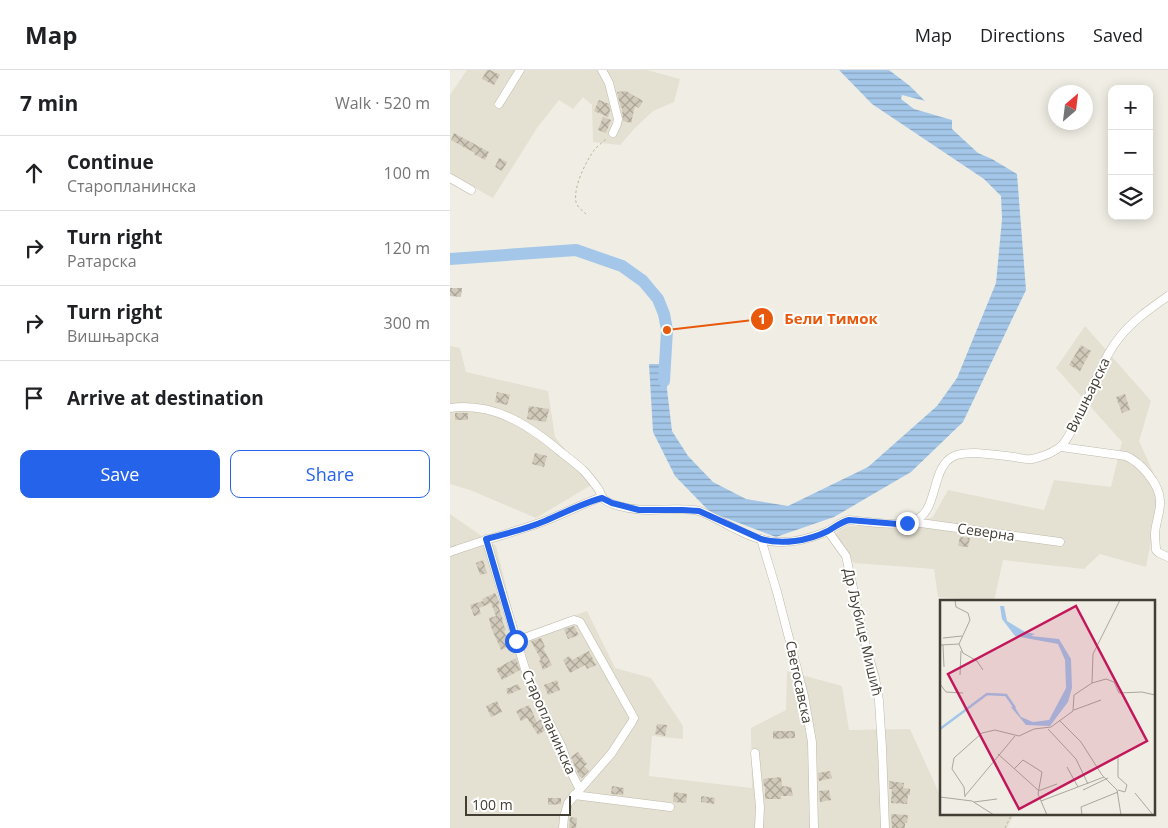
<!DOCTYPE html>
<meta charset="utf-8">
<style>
body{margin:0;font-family:"Open Sans",sans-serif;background:#f2f2f2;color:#202124}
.controls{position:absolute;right:15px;top:15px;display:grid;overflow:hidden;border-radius:10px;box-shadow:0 2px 12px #0003}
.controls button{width:45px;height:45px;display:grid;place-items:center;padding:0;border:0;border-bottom:1px solid #e0e0e0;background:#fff;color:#202124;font:25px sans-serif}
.compass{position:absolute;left:598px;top:15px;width:45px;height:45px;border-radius:50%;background:#fff;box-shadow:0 2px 12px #0003;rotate:28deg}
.scale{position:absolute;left:15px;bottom:12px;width:106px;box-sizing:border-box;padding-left:5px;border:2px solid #423e34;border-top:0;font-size:14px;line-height:18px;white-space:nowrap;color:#423e34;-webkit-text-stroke:4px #fff;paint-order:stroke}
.stop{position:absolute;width:15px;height:15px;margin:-11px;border:4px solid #2563eb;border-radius:50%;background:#fff}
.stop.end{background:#2563eb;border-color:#fff;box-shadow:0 1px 5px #0008}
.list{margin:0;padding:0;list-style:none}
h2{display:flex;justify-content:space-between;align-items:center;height:65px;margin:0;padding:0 20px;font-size:21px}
h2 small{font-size:16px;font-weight:400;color:#757577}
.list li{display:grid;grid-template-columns:32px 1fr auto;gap:15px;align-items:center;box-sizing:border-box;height:75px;padding:0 20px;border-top:1px solid #e0e0e0}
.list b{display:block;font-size:19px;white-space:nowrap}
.list p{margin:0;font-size:16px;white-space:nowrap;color:#757577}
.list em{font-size:16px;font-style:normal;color:#757577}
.actions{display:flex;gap:10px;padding:15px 20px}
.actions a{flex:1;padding:11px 0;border:1px solid #2563eb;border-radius:10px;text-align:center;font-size:18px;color:#2563eb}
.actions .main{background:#2563eb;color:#fff}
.icon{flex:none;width:28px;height:28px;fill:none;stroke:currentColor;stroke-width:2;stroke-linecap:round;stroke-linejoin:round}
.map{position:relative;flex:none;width:718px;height:758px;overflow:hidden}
header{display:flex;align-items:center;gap:30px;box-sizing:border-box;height:70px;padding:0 25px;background:#fff;border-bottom:1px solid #e0e0e0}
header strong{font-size:24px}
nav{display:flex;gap:28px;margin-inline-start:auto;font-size:18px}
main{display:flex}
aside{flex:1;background:#fff}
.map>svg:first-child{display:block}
</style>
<header>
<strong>Map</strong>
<nav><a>Map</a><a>Directions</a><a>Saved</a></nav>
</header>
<main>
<aside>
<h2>7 min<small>Walk · 520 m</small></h2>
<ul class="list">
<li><svg class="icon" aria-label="ahead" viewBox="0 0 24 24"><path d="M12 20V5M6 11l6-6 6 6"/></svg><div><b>Continue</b><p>Старопланинска</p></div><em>100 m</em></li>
<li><svg class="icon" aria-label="right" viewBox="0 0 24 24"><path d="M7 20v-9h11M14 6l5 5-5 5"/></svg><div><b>Turn right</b><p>Ратарска</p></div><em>120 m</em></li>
<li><svg class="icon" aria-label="right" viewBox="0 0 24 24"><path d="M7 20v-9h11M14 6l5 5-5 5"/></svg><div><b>Turn right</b><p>Вишњарска</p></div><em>300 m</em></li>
<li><svg class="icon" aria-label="arrive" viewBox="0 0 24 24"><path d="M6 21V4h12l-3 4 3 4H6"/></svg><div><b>Arrive at destination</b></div></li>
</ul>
<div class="actions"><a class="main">Save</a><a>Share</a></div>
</aside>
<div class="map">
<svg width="718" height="758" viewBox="0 0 718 758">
<defs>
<pattern id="water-rules" width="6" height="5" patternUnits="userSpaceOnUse" patternTransform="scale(1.25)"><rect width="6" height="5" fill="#a4c7e9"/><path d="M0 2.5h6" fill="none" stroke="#87a3be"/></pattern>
<pattern id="building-cross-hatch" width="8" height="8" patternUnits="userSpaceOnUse" patternTransform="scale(1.25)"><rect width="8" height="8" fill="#d1caba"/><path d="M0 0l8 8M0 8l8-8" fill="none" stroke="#aba598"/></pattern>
</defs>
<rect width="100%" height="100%" fill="#f0eee4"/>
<g fill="#e4e0d2">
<path d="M17 0H197L230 9 224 32 203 41 185 58 170 75 143 72 142 35 133 27 123 39 109 30 87 58 43 128 0 104V25Z"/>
<path d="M635 256 701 331 689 371 704 404 711 421 696 497 650 484 634 499 553 490 544 531 488 527 484 499 404 493 384 465 390 460 398 456 458 457 483 447 498 420 594 440 604 410 661 417 672 372 606 298Z"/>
<path d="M0 276 10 278 16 302 98 321 105 367 143 414 86 448 20 420 0 414Z"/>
<path d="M0 444 46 476 68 565 137 541 165 598 201 608 233 656V669L202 666 199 706 302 718 301 658 336 640 337 601 392 616 399 660 460 659 489 723H492V744H564L557 758H0Z"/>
</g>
<path fill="url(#water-rules)" d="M389 0H439L460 16 475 31 452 25 451 29 464 39 502 50V59L528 83 542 89 567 104 576 220 513 352 461 402 384 447 326 467 260 442 225 406 203 362 199 294H217V319L222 361 238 386 263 412 296 429 338 436 418 397 487 336 507 308 546 213 552 149 551 126 534 109 422 34Z"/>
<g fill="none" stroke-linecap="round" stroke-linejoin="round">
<path stroke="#a4c7e9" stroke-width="12" d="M0 189 126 180 172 196 193 211 208 229 214 244 217 260 214 311"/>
</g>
<g fill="url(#building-cross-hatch)">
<path d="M37 0H40L50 5 44 15 32 9Z"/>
<path d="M176 21 193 31 189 38 185 36 181 53 173 51 172 38H171L167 22Z"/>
<path d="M149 30 159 34 160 41 158 47 144 41Z"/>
<path d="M153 47 161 50 156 63 148 60Z"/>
<path d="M4 63 39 82 35 90 24 84 25 83 1 70Z"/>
<path d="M49 88 57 92 52 101 45 97Z"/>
<path d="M0 218H12L11 227 0 226Z"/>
<path d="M631 275 641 281 630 301 619 295Z"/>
<path d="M47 322 60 325 57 335 45 332Z"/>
<path d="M675 324 680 340 672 343 666 327Z"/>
<path d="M79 336 99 339 96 352 77 349Z"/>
<rect x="5" y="343" width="13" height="7"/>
<path d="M85 383 97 386 94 397 82 394Z"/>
<path d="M510 467 520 468 518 477 508 476Z"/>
<path d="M33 490 37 503 30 505 26 493Z"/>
<path d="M45 523 50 534 48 535 53 550 52 551 56 560 54 561 60 576 51 580 41 557 39 548 46 546 41 533 29 538 31 544 24 546 20 535 33 531 32 529Z"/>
<path d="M124 556 129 565 118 569 114 559Z"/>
<path d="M91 568 95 577 93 578 102 595 93 600 89 591 91 590 81 571Z"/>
<path d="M139 581 146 595 137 599 135 595 120 603 113 590 119 586 122 590Z"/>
<path d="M66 588 70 600 52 610 46 599Z"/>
<path d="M107 610 110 620 98 625 94 615Z"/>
<path d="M68 614 71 619 58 625 56 619Z"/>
<path d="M47 631 52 642 41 647 36 636Z"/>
<path d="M79 635 87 652 91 649 97 659 88 665 77 648 71 651 66 641Z"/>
<path d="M207 654 217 655 215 666 205 664Z"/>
<path d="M323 661H345V668L323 669Z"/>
<path d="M128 682 137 694 134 696 139 701 132 708 129 706 121 687Z"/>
<path d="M380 701 382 708 369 711 368 703Z"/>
<path d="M331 707 332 716 341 717 343 726H331V729H315V716H314L313 709Z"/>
<path d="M439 711 454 713 453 718 460 719V725H458L457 734 441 733 442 719H439Z"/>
<path d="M162 716 174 718 173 725 161 724Z"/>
<path d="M379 720 381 730 370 732 369 721Z"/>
<path d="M224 722 237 724 236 733 223 732Z"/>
<path d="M251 726 265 728 264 734 251 732Z"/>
<path d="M98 728H111V734L98 735Z"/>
<path d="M441 744 458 745 457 753H455V758H442Z"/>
<path d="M120 747 127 748 126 758H119Z"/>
</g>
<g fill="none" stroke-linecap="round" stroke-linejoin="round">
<g stroke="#beb9aa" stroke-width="9">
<g id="minor">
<path d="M152 0 159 13 168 49 167 54 163 63"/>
<path d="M49 34 70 0"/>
<path d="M0 108 21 120"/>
<path d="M0 338C44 332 79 355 112 383 120 389 128 395 135 402 140 408 145 414 149 420 151 424 152 428 155 430 159 433 164 434 169 436 196 444 217 437 244 440 253 441 260 446 268 450 286 459 307 472 328 472 344 473 361 468 376 462 384 458 390 452 399 450 419 452 440 456 460 452 491 445 478 399 504 386 510 383 519 383 526 383 539 384 551 385 564 387 570 388 577 390 582 389 591 387 600 384 607 379 613 376 616 370 619 365 639 335 647 296 669 268 682 251 701 238 718 226"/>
<path d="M611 377 676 386C690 392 709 413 710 430 711 442 705 453 705 465 705 470 706 475 706 480L709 483 718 487"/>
<path d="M463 452 610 472"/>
<path d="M378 461 396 486 416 577 425 608 429 631 432 678 435 758"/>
<path d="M36 469 76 602 91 636 112 677 118 696 129 718"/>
<path d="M311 469 327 522 354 626 362 672 364 758"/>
<path d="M0 482C30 471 62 463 92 452 112 445 131 434 152 427"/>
<path d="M66 571 121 551 124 550 130 552 184 648 182 652 161 684 118 733 114 747 113 758"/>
<path d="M305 683 310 737 309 758"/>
<path d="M124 725 220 737"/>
</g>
</g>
<g stroke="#bbb29a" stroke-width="1" stroke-dasharray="2.5 2.5" stroke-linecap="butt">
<path d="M136 144C133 141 127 137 126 132 123 117 136 91 145 79 149 75 153 72 157 68"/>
<path d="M555 758 562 744"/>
</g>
<use href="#minor" stroke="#fff" stroke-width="8"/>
</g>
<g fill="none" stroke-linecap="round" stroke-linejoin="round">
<path stroke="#2563eb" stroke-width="6" d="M66 571 36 469C56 464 76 459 95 451 114 443 133 433 152 428L162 433 189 440H233L249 441 311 469C332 475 358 471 378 461 385 457 391 452 399 450L448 454 457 453"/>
</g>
<g text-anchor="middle" stroke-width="4" stroke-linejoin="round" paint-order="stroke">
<g font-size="14" fill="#423e34" stroke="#fff">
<text transform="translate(638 325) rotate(-64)" y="5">Вишњарска</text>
<text transform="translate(536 462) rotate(8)" y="5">Северна</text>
<text transform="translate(413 562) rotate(77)" y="5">Др Љубице Мишић</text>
<text transform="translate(349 612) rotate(78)" y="5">Светосавска</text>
<text transform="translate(99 652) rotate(66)" y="5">Старопланинска</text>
</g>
</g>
<g transform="translate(490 530)">
<rect width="215" height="215" fill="#f0eee4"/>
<path d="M60 6H64L67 21 85 32 95 34 91 36 119 39 131 59 132 88 128 102 110 126 86 125 71 107 74 106 81 117 93 122 109 120 126 88 125 60 118 44 75 36 62 19Z" fill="#a4c7e9"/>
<path fill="none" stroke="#a4c7e9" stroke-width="2.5" d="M0 129 47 94 66 95 75 108"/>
<path fill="none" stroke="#aaa89e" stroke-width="1" d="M3 38 22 36M19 44 23 53 37 61 43 70M0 45 19 44 30 20 28 13 16 7 15 0M3 45 4 67M20 75 21 51M152 83 166 79 174 82 179 93 202 92 215 95M0 84 6 92 23 93M134 110 161 100M119 120 141 142 162 175 177 190 181 215M108 129 136 159 148 184M58 154 98 190M127 167 138 187M74 169 83 160 102 172 98 194 107 215M143 190 168 178M178 190 185 192 187 185 178 177V156M98 191 117 184M195 193 213 215M25 196 75 136M0 197 32 201 54 215M25 197 24 187 12 169 14 158 42 133 55 130 79 136 94 129 111 127 133 111 134 95 152 83 153 54 180 0M101 201 164 177M34 202 57 199M142 215 141 207 178 192"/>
<path fill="#c2185b" fill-opacity="0.15" stroke="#c2185b" stroke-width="2.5" d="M136 6 207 141 79 209 8 74Z"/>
<rect width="215" height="215" fill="none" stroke="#423e34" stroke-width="2.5"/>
</g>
<path fill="none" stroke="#e8590c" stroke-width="2" d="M217 260L312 249"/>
<g fill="#e8590c" stroke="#fff" stroke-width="2">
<circle cx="217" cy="260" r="5"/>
<circle cx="312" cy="249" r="12"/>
</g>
<g font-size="15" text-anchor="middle" font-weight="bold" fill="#fff">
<text x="312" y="254">1</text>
</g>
<g font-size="15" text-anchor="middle" font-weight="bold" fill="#e8590c" stroke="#fff" stroke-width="4" stroke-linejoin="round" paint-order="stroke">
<text x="381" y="254">Бели Тимок</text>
</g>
</svg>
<div class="controls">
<button>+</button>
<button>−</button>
<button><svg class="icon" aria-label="layers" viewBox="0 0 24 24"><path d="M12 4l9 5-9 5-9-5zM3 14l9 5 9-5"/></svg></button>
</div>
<svg class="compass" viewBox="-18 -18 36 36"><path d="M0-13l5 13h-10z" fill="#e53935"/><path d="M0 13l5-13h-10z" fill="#757577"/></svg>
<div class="scale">100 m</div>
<div class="stop" style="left:66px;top:571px"></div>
<div class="stop end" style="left:457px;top:453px"></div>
</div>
</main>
